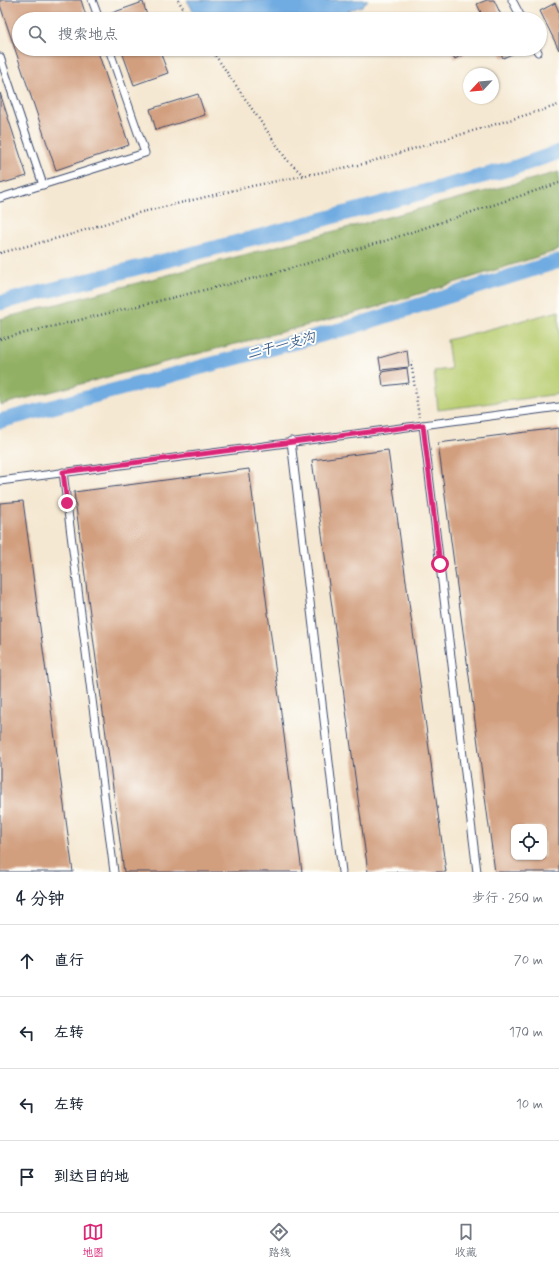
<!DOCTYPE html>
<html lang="zh">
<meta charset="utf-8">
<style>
body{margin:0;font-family:Mynerve,"LXGW WenKai TC",sans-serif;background:#f6f6f7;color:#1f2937}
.controls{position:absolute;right:12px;bottom:12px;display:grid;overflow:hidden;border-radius:8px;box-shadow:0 1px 3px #0004}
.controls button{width:36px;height:36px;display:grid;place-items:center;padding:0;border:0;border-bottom:1px solid #e0e1e3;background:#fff;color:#1f2937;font:20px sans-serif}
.compass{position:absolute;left:463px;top:68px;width:36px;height:36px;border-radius:50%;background:#fff;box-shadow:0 1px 3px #0004;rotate:244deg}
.stop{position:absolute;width:12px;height:12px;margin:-9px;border:3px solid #db2777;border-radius:50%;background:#fff}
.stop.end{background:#db2777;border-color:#fff;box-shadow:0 1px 4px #0008}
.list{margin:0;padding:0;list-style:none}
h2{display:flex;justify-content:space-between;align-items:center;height:52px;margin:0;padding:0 16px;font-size:17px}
h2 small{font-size:13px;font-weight:400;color:#747a83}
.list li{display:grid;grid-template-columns:26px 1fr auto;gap:12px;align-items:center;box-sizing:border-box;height:72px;padding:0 16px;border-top:1px solid #e0e1e3}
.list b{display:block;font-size:15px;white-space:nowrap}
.list em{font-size:13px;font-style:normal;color:#747a83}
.icon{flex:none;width:22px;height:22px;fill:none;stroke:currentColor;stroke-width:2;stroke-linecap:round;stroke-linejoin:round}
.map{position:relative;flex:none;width:559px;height:872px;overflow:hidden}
.search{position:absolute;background:#fff;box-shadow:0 1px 3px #0004;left:12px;right:12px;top:12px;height:44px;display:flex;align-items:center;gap:10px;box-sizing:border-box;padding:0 14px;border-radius:22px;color:#747a83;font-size:15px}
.sheet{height:340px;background:#fff}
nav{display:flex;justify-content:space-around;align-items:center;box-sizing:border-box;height:56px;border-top:1px solid #e0e1e3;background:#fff;font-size:11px;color:#747a83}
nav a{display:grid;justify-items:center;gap:2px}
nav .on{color:#db2777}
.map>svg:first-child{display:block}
</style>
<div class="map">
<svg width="559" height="872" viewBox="0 0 559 872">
<rect width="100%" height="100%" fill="#fdfcf7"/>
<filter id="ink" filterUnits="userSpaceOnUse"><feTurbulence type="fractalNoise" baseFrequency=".025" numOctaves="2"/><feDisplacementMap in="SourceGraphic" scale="8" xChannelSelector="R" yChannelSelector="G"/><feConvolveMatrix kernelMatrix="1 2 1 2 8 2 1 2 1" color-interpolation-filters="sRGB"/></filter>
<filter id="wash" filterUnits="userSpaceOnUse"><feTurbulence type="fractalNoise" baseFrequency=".012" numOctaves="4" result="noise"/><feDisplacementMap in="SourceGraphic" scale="16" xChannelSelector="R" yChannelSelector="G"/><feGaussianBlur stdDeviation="0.9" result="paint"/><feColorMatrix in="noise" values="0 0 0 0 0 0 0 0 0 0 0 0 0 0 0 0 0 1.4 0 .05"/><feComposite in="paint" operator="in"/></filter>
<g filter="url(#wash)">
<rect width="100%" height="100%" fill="#f5e8d2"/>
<path fill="#b9cd71" stroke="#6a7e68" d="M559 311V394L438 410 434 371 451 369 447 340Z"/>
<path fill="#92b063" stroke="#567060" d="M559 172V250L374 308 0 405V319Z"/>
<path fill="#6fabe1" stroke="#456da0" d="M187 0H368L362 6 326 19H198Z"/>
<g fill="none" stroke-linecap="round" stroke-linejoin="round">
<g stroke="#6fabe1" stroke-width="15">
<path d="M0 303 265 235 516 167 559 152"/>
<path d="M0 421 351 327 559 261"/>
</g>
</g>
<g id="blocks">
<g fill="#d19e7e" fill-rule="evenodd">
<path d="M0 0H81L87 19H19V49H97L129 145 56 170 0 5Z"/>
<path d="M487 0H494L503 19H484L477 4Z"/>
<path d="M143 2 148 19H110L109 14Z"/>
<path d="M555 3 559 12V50L540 11Z"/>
<path d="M121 49H159L168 73 134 85Z"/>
<path d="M450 49H462L464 54 455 59Z"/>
<path d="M499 49H518L519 51 503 58Z"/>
<path d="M0 93 27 176 0 184Z"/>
<path d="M198 94 205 115 156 130 150 109Z"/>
<path d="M407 350 409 367 381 370 379 358Z"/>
<path d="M407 368 409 383 383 386 381 372Z"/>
<path d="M559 428V872H495L438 443ZM514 827H544V857H514Z"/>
<path d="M388 450 446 872H368L312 460Z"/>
<path d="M249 469 302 872H124L74 492Z"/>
<path d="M23 501 73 872H0V503Z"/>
</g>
</g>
</g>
<g filter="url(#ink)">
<use href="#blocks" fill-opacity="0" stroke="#3c4b6f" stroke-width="1"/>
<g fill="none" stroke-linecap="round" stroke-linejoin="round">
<g stroke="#3c4b6f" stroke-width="9">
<g id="service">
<path d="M92 0 99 19"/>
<path d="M512 0 522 19"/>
<path d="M536 49 538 52"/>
<path d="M0 57 43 185"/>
<path d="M0 198 145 153 109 49"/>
<path d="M423 425 477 872"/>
<path d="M291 441 342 872"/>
<path d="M63 472 114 872"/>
<path d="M0 481 559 407"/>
</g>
</g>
<g stroke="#3c4b6f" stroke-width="2.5" stroke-dasharray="1 3" stroke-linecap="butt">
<path d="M178 0 190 19"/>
<path d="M211 49 287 160 304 176"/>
<path d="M0 253 66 236 138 213 252 186 363 164 559 105"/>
<path d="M0 339 267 275 385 241 559 183"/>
<path d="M411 361 419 417"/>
</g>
<use href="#service" stroke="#fff" stroke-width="7"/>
</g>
</g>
<g fill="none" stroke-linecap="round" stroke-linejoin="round" filter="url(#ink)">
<path stroke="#db2777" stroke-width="5" d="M67 503 63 472 423 425 440 564"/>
</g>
<g text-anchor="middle" stroke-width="4" stroke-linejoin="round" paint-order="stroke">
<g font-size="14" font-style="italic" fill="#385a8c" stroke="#fdfcf7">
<text transform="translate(281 345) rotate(-15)" y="5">二干一支沟</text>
</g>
</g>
</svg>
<div class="controls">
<button><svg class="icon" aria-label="locate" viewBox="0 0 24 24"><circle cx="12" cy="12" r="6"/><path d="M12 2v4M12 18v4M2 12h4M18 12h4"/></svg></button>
</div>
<svg class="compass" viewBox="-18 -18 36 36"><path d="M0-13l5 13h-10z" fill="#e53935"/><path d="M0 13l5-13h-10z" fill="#747a83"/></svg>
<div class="stop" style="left:440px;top:564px"></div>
<div class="stop end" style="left:67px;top:503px"></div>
<div class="search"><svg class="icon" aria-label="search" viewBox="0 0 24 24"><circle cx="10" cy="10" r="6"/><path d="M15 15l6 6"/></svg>搜索地点</div>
</div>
<section class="sheet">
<h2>4 分钟<small>步行 · 250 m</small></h2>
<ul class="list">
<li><svg class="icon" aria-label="ahead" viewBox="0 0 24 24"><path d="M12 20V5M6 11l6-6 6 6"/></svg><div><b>直行</b></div><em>70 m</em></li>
<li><svg class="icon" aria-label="left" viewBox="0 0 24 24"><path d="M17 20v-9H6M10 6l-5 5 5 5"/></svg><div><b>左转</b></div><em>170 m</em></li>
<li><svg class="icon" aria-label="left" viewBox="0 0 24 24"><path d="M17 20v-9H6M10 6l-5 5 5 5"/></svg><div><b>左转</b></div><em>10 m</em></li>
<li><svg class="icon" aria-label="arrive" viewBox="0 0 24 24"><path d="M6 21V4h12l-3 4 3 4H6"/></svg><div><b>到达目的地</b></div></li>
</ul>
</section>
<nav>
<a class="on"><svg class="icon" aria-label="map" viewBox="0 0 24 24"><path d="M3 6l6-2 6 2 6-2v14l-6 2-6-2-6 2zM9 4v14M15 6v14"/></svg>地图</a>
<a><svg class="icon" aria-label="directions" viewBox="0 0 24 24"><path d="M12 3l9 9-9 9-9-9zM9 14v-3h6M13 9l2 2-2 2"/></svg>路线</a>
<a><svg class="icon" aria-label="saved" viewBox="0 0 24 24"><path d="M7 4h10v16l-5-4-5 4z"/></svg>收藏</a>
</nav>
